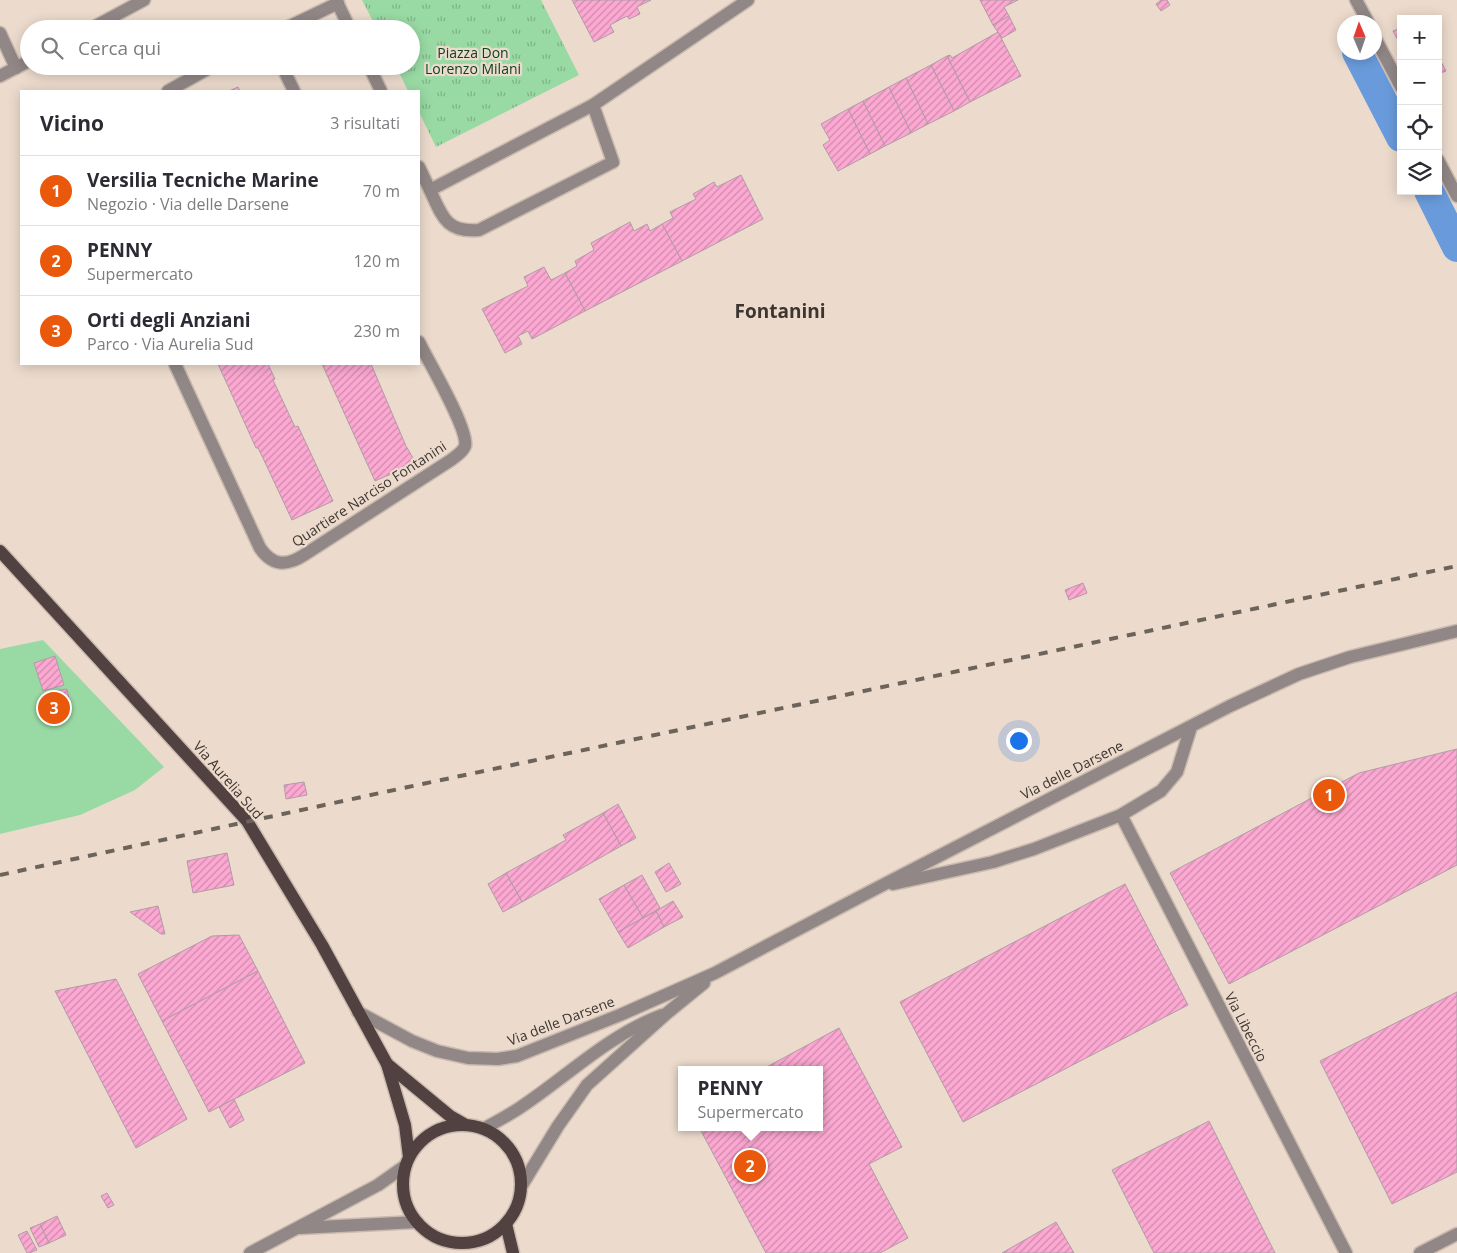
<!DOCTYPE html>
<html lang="it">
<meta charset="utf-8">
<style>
body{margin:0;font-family:"Open Sans",sans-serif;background:#f7f7f7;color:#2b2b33}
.controls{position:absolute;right:15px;top:15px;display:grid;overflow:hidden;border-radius:0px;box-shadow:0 2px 12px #0003}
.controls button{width:45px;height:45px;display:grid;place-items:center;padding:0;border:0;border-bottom:1px solid #e1e1e2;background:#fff;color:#2b2b33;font:25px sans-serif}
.compass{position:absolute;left:1337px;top:15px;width:45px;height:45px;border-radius:50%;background:#fff;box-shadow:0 2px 12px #0003;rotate:358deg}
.you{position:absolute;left:1018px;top:740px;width:18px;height:18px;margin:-12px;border:4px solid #fff;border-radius:50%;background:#1a73e8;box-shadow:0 0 0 8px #1a73e833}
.badge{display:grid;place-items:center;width:32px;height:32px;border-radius:50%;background:#ea580c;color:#fff;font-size:16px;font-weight:700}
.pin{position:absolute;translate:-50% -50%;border:2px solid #fff;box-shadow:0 1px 5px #0006}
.popup{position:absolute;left:678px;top:1066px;width:145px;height:65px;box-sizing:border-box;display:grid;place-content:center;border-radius:0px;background:#fff;filter:drop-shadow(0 1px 4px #0005);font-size:16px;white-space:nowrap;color:#7c7c81}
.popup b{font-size:19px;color:#2b2b33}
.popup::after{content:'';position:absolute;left:50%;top:100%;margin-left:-10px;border:10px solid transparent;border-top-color:#fff}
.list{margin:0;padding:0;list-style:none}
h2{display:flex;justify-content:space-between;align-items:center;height:65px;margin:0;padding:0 20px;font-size:21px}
h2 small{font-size:16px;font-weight:400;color:#7c7c81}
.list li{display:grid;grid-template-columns:32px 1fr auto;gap:15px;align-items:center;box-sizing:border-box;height:70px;padding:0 20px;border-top:1px solid #e1e1e2}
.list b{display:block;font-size:19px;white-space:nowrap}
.list p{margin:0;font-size:16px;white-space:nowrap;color:#7c7c81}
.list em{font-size:16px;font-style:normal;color:#7c7c81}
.icon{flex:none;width:28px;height:28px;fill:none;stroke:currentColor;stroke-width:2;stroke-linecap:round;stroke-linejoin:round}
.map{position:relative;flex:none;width:1457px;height:1253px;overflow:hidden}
.search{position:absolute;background:#fff;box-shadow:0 2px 12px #0003;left:20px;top:20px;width:400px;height:55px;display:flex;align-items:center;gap:12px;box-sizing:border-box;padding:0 18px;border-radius:28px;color:#7c7c81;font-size:19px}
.panel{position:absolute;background:#fff;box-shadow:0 2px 12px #0003;left:20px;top:90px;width:400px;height:275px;border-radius:0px}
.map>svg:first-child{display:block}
</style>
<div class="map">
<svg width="1457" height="1253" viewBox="0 0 1457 1253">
<defs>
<pattern id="park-tufts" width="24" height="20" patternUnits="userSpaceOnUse" patternTransform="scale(1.25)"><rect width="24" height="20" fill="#99daa4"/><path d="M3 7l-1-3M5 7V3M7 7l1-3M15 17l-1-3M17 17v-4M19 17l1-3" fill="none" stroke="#7eb286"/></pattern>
<pattern id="building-hatch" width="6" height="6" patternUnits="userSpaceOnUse" patternTransform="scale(1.25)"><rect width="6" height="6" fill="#fca8d2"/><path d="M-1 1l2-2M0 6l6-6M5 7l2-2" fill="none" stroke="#cd8aab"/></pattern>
</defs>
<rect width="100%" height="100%" fill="#ecdbcd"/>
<path fill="#99daa4" d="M43 640 164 767 135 790 80 815 0 834V649Z"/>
<path fill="url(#park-tufts)" d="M362 0H541L579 75 436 147 419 112V91H408L396 66H411V29H377Z"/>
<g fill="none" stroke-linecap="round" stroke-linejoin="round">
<g stroke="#699bdc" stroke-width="30">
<path d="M1357 52 1401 137"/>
<path d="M1429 191 1457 247"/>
</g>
</g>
<g fill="url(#building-hatch)" stroke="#b09ca5">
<path d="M572 0H651L637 7 640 14 629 19 627 16 610 25 614 32 594 42Z"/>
<path d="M980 0H1018L1004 7 1009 16 993 25Z"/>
<path d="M1161 0H1167L1170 5 1161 11 1156 4Z"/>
<path d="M1009 16 1016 30 1002 38 993 25Z"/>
<path d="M1401 28V46L1393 31Z"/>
<path d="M998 32 1021 76 970 102 947 56 950 55 952 58Z"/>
<path d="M947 56 970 102 954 111 931 65Z"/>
<path d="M1438 56 1446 71 1438 74Z"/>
<path d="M931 65 954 111 928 124 906 78Z"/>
<path d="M906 78 928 124 911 133 889 87Z"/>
<path d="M238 87 240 91H229Z"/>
<path d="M889 87 911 133 885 146 863 101Z"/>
<path d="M863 101 885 146 870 154 848 109Z"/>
<path d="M848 109 870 154 838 171 823 145 830 140 821 124Z"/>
<path d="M741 175 763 219 682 261 662 224 673 218 670 212 696 199 693 194 714 182 717 187Z"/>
<path d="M630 222 634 231 647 224 650 231 662 224 682 261 585 311 565 273 577 266 575 261 594 250 591 243Z"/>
<path d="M544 267 551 280 565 273 585 311 532 339 528 331 518 336 522 344 505 353 482 309 528 286 524 277Z"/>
<path d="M218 364H268L275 379 273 380 295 427 298 426 333 501 292 520 262 456 258 448H256Z"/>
<path d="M322 364H371L406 446 416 463 375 481Z"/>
<path d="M1083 583 1087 593 1069 600 1065 590Z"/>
<path d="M55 656 64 685 43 691 34 663Z"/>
<path d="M67 689 71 710 49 714 45 693Z"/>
<path d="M1457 749V865L1229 984 1170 873 1359 773Z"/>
<path d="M304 782 307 795 286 799 284 785Z"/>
<path d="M618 804 636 838 621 846 603 813Z"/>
<path d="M603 813 621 846 522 902 506 873 566 840 563 835Z"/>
<path d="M227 853 234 885 193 893 187 861Z"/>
<path d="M669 863 681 884 666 892 655 872Z"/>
<path d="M506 873 522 902 503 912 488 884Z"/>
<path d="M642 875 660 908 643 918 624 885Z"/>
<path d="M1125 884 1188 1005 963 1122 900 1002Z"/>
<path d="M624 885 643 918 618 932 599 899Z"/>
<path d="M673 901 683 917 664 927 656 911Z"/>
<path d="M158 906 165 934H161L130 912Z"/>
<path d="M656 911 664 927 628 948 618 932Z"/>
<path d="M239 935 258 971 162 1021 138 974 212 936Z"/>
<path d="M258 971 305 1063 209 1112 162 1021Z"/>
<path d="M116 979 187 1119 136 1148 55 991Z"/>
<path d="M1457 992V1172L1392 1204 1320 1061Z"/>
<path d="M839 1028 902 1147 869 1164 908 1238 880 1253H766L699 1127H819V1070H761Z"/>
<path d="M234 1099 244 1120 230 1128 219 1107Z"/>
<path d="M1209 1121 1275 1253H1154L1112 1170Z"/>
<path d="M107 1193 114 1205 108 1208 101 1196Z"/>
<path d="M57 1216 66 1235 49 1243 40 1224Z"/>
<path d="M1056 1222 1074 1253H1002Z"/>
<path d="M40 1224 49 1243 39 1247 30 1228Z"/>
<path d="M27 1231 37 1250 29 1253H27L18 1235Z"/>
</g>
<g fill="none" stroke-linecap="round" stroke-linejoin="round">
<g stroke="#c9baae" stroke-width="15">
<g id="minor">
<path d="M336 0 350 29"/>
<path d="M1356 0 1368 22"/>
<path d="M90 29 144 0"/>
<path d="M284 29 338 3"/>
<path d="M0 33 16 68"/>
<path d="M1374 36 1401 87"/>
<path d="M282 66 294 91"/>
<path d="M369 66 381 91"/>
<path d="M0 76 29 61"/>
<path d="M168 91 213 66"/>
<path d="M1438 160 1457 196"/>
<path d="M419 167 430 190 593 105 748 0"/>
<path d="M430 190C442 216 446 233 479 230L613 162 593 105"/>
<path d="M175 364 260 548C273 567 287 566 304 555L451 460C456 456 463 452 465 446 469 429 428 361 419 342"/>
<path d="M1121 815 1346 1253"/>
<path d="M893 884 993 862 1034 849 1121 815 1161 791 1177 772 1191 727"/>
<path d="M358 1012 412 1041 437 1051 468 1058 498 1059 517 1056 620 1015 715 973 877 888 1230 706 1299 674 1350 657 1457 631"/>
<path d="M485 1128C496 1122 507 1116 518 1109 567 1077 605 1037 662 1015"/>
<path d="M522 1185 558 1126 587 1085 666 1014 704 983"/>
<path d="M300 1228 417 1222"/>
<path d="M250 1253 378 1185 405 1166"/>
<path d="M1420 1253 1457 1234"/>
</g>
</g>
<g stroke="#c9baae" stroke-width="15">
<g id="major">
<path d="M0 551 247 821 322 945 387 1064 405 1125 409 1157"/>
<path d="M387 1064 450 1116 464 1124"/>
<circle cx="462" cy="1184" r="59"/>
<path d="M506 1224 513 1253"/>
</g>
</g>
<use href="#minor" stroke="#918787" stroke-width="12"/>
<use href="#major" stroke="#514141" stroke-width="12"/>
<path stroke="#6c635b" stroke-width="4" stroke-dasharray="9 9" stroke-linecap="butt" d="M0 875 408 787 1457 566"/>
</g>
<g text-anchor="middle" stroke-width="4.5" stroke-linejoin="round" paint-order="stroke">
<g font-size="14" fill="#0e431d" stroke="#ecdbcd">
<text x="473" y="58">Piazza Don<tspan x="473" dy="16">Lorenzo Milani</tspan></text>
</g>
<g font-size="14" fill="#3c3530" stroke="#ecdbcd">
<text transform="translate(369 494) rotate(-33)" y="5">Quartiere Narciso Fontanini</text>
<text transform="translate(1072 770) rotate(-27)" y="5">Via delle Darsene</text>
<text transform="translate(228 780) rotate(49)" y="5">Via Aurelia Sud</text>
<text transform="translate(561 1021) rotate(-21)" y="5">Via delle Darsene</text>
<text transform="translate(1246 1027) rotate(63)" y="5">Via Libeccio</text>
</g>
<g font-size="19" font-weight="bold" fill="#3c3530" stroke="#ecdbcd">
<text x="780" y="318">Fontanini</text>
</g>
</g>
</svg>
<div class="controls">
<button>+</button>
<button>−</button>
<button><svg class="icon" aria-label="locate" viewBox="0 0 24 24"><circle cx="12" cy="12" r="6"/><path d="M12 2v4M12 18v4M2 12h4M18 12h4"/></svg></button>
<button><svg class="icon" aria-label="layers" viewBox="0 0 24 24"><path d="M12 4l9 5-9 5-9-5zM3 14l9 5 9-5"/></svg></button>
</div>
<svg class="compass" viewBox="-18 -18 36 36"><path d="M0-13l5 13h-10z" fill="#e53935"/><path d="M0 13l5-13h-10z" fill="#7c7c81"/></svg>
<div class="you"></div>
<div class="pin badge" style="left:1329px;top:795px">1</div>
<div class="pin badge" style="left:750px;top:1166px">2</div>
<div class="popup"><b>PENNY</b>Supermercato</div>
<div class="pin badge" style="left:54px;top:708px">3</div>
<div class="search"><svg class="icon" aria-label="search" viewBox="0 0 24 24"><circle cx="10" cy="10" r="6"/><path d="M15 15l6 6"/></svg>Cerca qui</div>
<section class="panel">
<h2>Vicino<small>3 risultati</small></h2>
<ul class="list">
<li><span class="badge">1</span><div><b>Versilia Tecniche Marine</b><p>Negozio · Via delle Darsene</p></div><em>70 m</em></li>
<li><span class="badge">2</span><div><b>PENNY</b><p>Supermercato</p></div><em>120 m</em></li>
<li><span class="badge">3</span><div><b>Orti degli Anziani</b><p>Parco · Via Aurelia Sud</p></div><em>230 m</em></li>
</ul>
</section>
</div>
